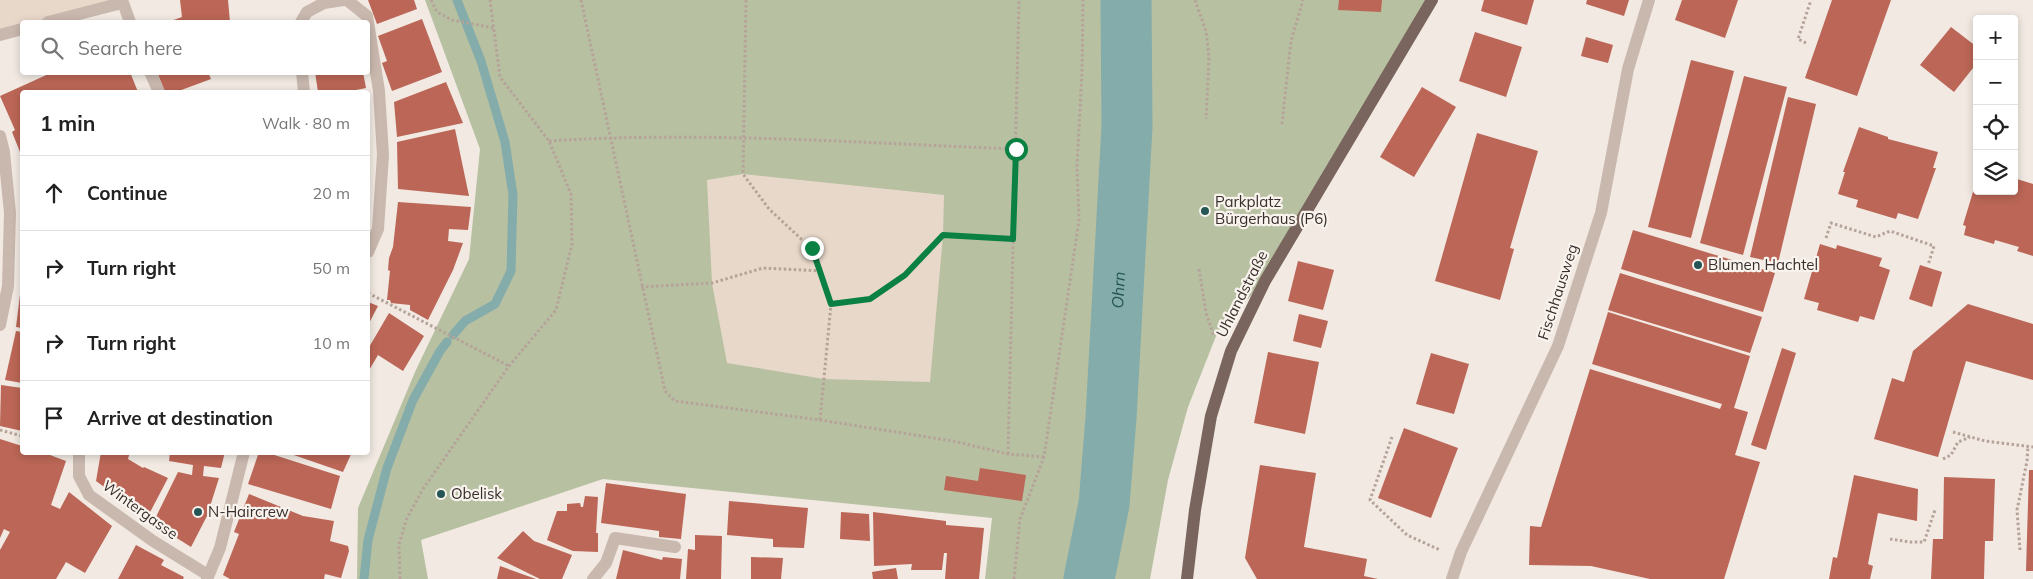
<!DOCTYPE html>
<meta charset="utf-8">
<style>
body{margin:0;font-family:Mulish,sans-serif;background:#f2f2f2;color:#222}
.controls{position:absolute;right:15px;top:15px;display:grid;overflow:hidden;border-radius:5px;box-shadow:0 2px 8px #0003}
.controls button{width:45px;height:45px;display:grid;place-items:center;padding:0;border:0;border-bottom:1px solid #e0e0e0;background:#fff;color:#222;font:25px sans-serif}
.stop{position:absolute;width:15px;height:15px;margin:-11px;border:4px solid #0b8043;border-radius:50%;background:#fff}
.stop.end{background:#0b8043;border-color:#fff;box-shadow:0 1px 5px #0008}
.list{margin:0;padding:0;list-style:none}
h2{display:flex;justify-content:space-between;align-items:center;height:65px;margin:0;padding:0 20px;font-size:21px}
h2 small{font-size:16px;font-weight:400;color:#767676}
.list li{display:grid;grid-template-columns:32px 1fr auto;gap:15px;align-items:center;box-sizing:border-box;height:75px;padding:0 20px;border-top:1px solid #e0e0e0}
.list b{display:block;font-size:19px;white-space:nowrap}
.list em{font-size:16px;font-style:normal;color:#767676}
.icon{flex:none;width:28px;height:28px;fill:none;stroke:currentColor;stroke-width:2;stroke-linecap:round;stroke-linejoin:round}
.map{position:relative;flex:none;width:2033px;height:579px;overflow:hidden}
.search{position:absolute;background:#fff;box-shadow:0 2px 8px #0003;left:20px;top:20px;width:350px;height:55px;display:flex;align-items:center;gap:12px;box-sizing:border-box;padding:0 18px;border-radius:5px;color:#767676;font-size:19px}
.panel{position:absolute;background:#fff;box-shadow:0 2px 8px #0003;left:20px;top:90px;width:350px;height:365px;border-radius:5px}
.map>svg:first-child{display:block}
</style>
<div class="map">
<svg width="2033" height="579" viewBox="0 0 2033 579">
<rect width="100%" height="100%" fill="#f1e9e2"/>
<path fill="#b8c0a2" d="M425 0H1432L1265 281 1218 331 1188 407 1168 480 1150 579H985L992 518 603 479 421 540 428 579H357L358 508 415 372 469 259 480 149Z"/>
<g fill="#e8d8ca">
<path d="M0 0H122L48 22H22V29L0 35Z"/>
<path d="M743 174 944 195 943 235 930 382 824 379 727 363 712 283 707 180Z"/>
</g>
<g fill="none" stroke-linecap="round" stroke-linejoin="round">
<g stroke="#83acaa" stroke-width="9">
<path d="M453 335 465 321 495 304 511 271 513 195 505 142 481 61 457 0"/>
<path d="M364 579 368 540 387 468 413 400 440 351 447 342"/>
</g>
<path stroke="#83acaa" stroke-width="51" id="s1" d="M1089 579 1104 504 1111 418 1127 126 1126 0"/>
</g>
<g fill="#bb6656">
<path d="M180 0H228L230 22H168L182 17Z"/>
<path d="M368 0H414L417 9 377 24Z"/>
<path d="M1339 0H1382L1381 12 1338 10Z"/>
<path d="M1484 0H1534L1527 25 1481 11Z"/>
<path d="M1587 0H1629L1624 16 1586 4Z"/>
<path d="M1682 0H1738L1725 38 1675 20Z"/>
<path d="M1832 0H1891L1857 96 1805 78Z"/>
<path d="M422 19 442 72 392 91 382 63 387 61 378 36Z"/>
<path d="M1951 27 1977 47V63L1954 92 1920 65Z"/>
<path d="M1475 32 1522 47 1506 97 1459 81Z"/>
<path d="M1586 37 1613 45 1608 63 1581 56Z"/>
<path d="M1691 60 1734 71 1691 238 1648 227Z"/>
<path d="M53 72H130L138 92H22V157L12 132 15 130 0 96Z"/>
<path d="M157 72H208L211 79 176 92H165Z"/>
<path d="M315 72H363L366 88 346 92H318Z"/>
<path d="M1744 76 1787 87 1743 255 1700 243Z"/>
<path d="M446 82 463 123 397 137 394 102Z"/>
<path d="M1422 87 1456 107 1414 177 1380 157Z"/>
<path d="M1788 97 1816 104 1778 263 1750 257Z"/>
<path d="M1859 127 1888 137V139L1938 152 1933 168H1936L1918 219 1898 213 1896 219 1856 207 1858 200 1838 194 1845 172H1843Z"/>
<path d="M455 129 469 196 398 189 397 142Z"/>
<path d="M1477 133 1538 151 1510 248 1514 249 1500 300 1435 281Z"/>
<path d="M2014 175 2017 176V179L2033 184V256L2017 251 2019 247 1995 240 1994 244 1964 235 1966 226 1963 225 1976 182 1977 191H2014Z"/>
<path d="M398 202 471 207 468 230 449 229 448 241 463 243 453 270 428 320 410 310V305L391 303 390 300H387L390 271 388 270 389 258 393 247Z"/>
<path d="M1633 230 1775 273 1763 312 1621 269Z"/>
<path d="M1820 244 1836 249 1837 245 1882 258 1879 266 1890 270 1874 320 1860 316 1858 322 1817 310 1819 303 1804 299Z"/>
<path d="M1298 261 1334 270 1323 310 1288 301Z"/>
<path d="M1920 265 1942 272 1932 307 1909 299Z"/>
<path d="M1620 273 1762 317 1750 353 1608 310Z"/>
<path d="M21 287H22V328L16 327Z"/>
<path d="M368 302 378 306 368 325Z"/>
<path d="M1968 304 2033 324V380L1966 361 1938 457 1874 439 1892 378 1904 382 1913 351Z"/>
<path d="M1608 312 1750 356 1734 408 1748 412 1735 455 1760 462 1724 579H1650L1591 566 1529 565 1530 526 1541 527 1590 369 1720 409 1722 404 1592 364Z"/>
<path d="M389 313 424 336 403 371 378 355 368 372V349Z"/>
<path d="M1299 314 1328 321 1321 348 1293 341Z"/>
<path d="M16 331 22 332V383L5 380Z"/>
<path d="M1782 348 1796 353 1766 450 1751 445Z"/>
<path d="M1268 352 1319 362 1305 434 1254 423Z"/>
<path d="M1431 353 1469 364 1454 414 1416 404Z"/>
<path d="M1 385 22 388V431L0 426Z"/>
<path d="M1404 428 1458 448 1431 518 1378 498Z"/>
<path d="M0 439 22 446V452H42L66 461 51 505 60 509 69 492 112 526 85 573 66 562 56 579H0V550L10 532 4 529 0 538Z"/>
<path d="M101 452H130L128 459 143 468 144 467 168 478 147 518 96 481Z"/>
<path d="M170 452H225L221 468 204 466 203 476 219 478 207 516 191 547 153 523 178 472 192 475 193 465 169 461Z"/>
<path d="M259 452H265L340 476 331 509 248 484Z"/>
<path d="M352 452 343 472 288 453V452Z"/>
<path d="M1260 465 1316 473 1304 547 1367 559 1364 576 1378 579H1257L1245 558Z"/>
<path d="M980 468 1026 475 1022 501 944 490 946 476 978 481Z"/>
<path d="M2029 470H2033V571H2026Z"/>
<path d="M1854 475 1918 489 1917 521 1878 513 1868 564 1873 566 1870 579H1829L1833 557 1837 558Z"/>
<path d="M1944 477 1995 479 1993 541H1985L1984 579H1931L1933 539H1943Z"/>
<path d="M606 483 686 494 681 539 659 537V531L601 523Z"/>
<path d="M249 494 303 516 334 521 330 541 348 546 349 551 341 578 325 574 324 579H230L223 575 239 534 234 532Z"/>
<path d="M585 496 598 497 596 533H598V552L573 551 547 540 557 511H567V504L580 503 581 507H583Z"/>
<path d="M729 501 808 508 804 548 773 547V539L727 535Z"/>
<path d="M841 512 869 514 870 541 840 539Z"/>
<path d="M873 512 946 521V525L984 528 979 579H945L947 553H944L942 570H911L912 564 874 566Z"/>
<path d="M523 531 534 541 572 555 562 579H540L497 558Z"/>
<path d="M695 535 722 536 721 579H686L688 549 695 550Z"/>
<path d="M136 545 164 560 161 565 184 577 183 579H118Z"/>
<path d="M623 550 662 560 663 557 682 559 680 579H616Z"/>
<path d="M751 557 783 558 781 579H751Z"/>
<path d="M500 566 536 579H497Z"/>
<path d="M896 568 898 579H873L872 572Z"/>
</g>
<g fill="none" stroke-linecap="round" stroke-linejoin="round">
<g stroke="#b5a298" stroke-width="3" stroke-dasharray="2.5 2.5" stroke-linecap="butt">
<path d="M431 0 437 12 452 20 494 28"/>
<path d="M581 0 665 391 675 401 820 420 953 441 1008 454 1044 457"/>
<path d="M746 0 743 174 769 209 812 249 821 271"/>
<path d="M1195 0 1206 31 1209 57 1206 119"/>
<path d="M1806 43 1798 39 1811 0"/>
<path d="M1282 124 1291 41 1303 0"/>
<path d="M549 141C704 131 860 143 1016 149"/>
<path d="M1826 238 1831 223 1876 237 1890 231 1934 246 1928 265"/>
<path d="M1199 269 1206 313 1214 336"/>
<path d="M641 287 712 283 763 268 821 271 831 304"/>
<path d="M368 293 509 366"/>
<path d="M820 420 831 304 870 299 905 275 943 235 1013 239"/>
<path d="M0 430 22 436"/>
<path d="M1953 432 1985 441 2033 447"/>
<path d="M1392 437 1370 500 1407 535 1440 550"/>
<path d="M1008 454 1019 0"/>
<path d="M1943 459 1951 455 1958 442 1970 437"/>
<path d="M1890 539 1910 542H1924L1935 510"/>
<path d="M2020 550 2017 510 2027 461 2028 446"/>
<path d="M400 579 399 544 407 518 423 489 509 366 556 310 572 244 571 194 549 141 500 77 490 0"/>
<path d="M1014 579 1020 519 1044 457 1079 220 1077 166 1082 72 1083 0"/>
</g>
<g stroke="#c9b8ae" stroke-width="12">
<path d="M122 0 130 22"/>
<path d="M347 0 367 16 379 91 383 155 378 229 368 252"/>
<path d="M48 22 122 3"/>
<path d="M301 22 307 12 324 3 343 0"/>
<path d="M0 35 22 29"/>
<path d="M150 72 159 92"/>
<path d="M302 72 304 92"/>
<path d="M0 136 4 152 10 213 8 286 0 325"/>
<path d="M79 452V476L89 495 153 541 208 575"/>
<path d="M207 579 220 548 244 452"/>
<path d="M593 579 606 563 615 538 675 547"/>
<path d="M1452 579 1461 552 1558 346 1601 213 1628 69 1649 0"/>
</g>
<path stroke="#79655e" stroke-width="12" d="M1187 579 1195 510 1211 416 1231 351 1265 281 1432 0"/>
</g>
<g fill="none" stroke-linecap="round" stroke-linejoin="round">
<path stroke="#0b8043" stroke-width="6" d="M812 248 831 304 870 299 905 275 943 235 1013 239 1016 149"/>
</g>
<g fill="#255655" stroke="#f9f3ee" stroke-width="2">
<circle cx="1205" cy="211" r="5"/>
<circle cx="1698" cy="265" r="5"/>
<circle cx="441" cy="494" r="5"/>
<circle cx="198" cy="512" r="5"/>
</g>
<g text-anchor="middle" stroke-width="4.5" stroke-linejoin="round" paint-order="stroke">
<g font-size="15" fill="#382f2c" stroke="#f9f3ee" text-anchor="start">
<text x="1215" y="207">Parkplatz<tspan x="1215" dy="17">Bürgerhaus (P6)</tspan></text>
<text x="1708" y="270">Blumen Hachtel</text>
<text x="451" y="499">Obelisk</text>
<text x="208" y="517">N-Haircrew</text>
</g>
<g font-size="15" fill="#382f2c" stroke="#f9f3ee">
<text transform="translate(1558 292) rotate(-72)" y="5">Fischhausweg</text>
<text transform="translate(1242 294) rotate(-63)" y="5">Uhlandstraße</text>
<text transform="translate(140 510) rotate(36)" y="5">Wintergasse</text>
</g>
<g font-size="16" font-style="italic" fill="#255655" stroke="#f9f3ee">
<text dy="6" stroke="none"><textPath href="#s1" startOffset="291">Ohrn</textPath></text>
</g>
</g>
</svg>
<div class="controls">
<button>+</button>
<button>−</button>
<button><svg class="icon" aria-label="locate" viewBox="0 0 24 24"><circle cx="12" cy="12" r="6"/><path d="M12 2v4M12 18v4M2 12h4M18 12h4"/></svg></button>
<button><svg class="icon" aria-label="layers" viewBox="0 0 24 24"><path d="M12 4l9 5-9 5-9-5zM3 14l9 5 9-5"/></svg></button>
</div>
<div class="stop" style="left:1016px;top:149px"></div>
<div class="stop end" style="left:812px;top:248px"></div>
<div class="search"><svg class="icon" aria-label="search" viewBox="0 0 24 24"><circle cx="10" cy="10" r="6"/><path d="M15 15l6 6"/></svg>Search here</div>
<section class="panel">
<h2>1 min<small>Walk · 80 m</small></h2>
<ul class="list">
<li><svg class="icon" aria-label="ahead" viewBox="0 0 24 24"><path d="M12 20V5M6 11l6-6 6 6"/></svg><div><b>Continue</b></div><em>20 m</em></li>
<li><svg class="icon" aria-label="right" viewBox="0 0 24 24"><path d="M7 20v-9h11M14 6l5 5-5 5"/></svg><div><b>Turn right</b></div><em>50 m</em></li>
<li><svg class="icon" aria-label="right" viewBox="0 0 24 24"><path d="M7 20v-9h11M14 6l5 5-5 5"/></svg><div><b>Turn right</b></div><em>10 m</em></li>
<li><svg class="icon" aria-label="arrive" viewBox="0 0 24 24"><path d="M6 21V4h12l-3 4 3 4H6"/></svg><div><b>Arrive at destination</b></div></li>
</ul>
</section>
</div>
